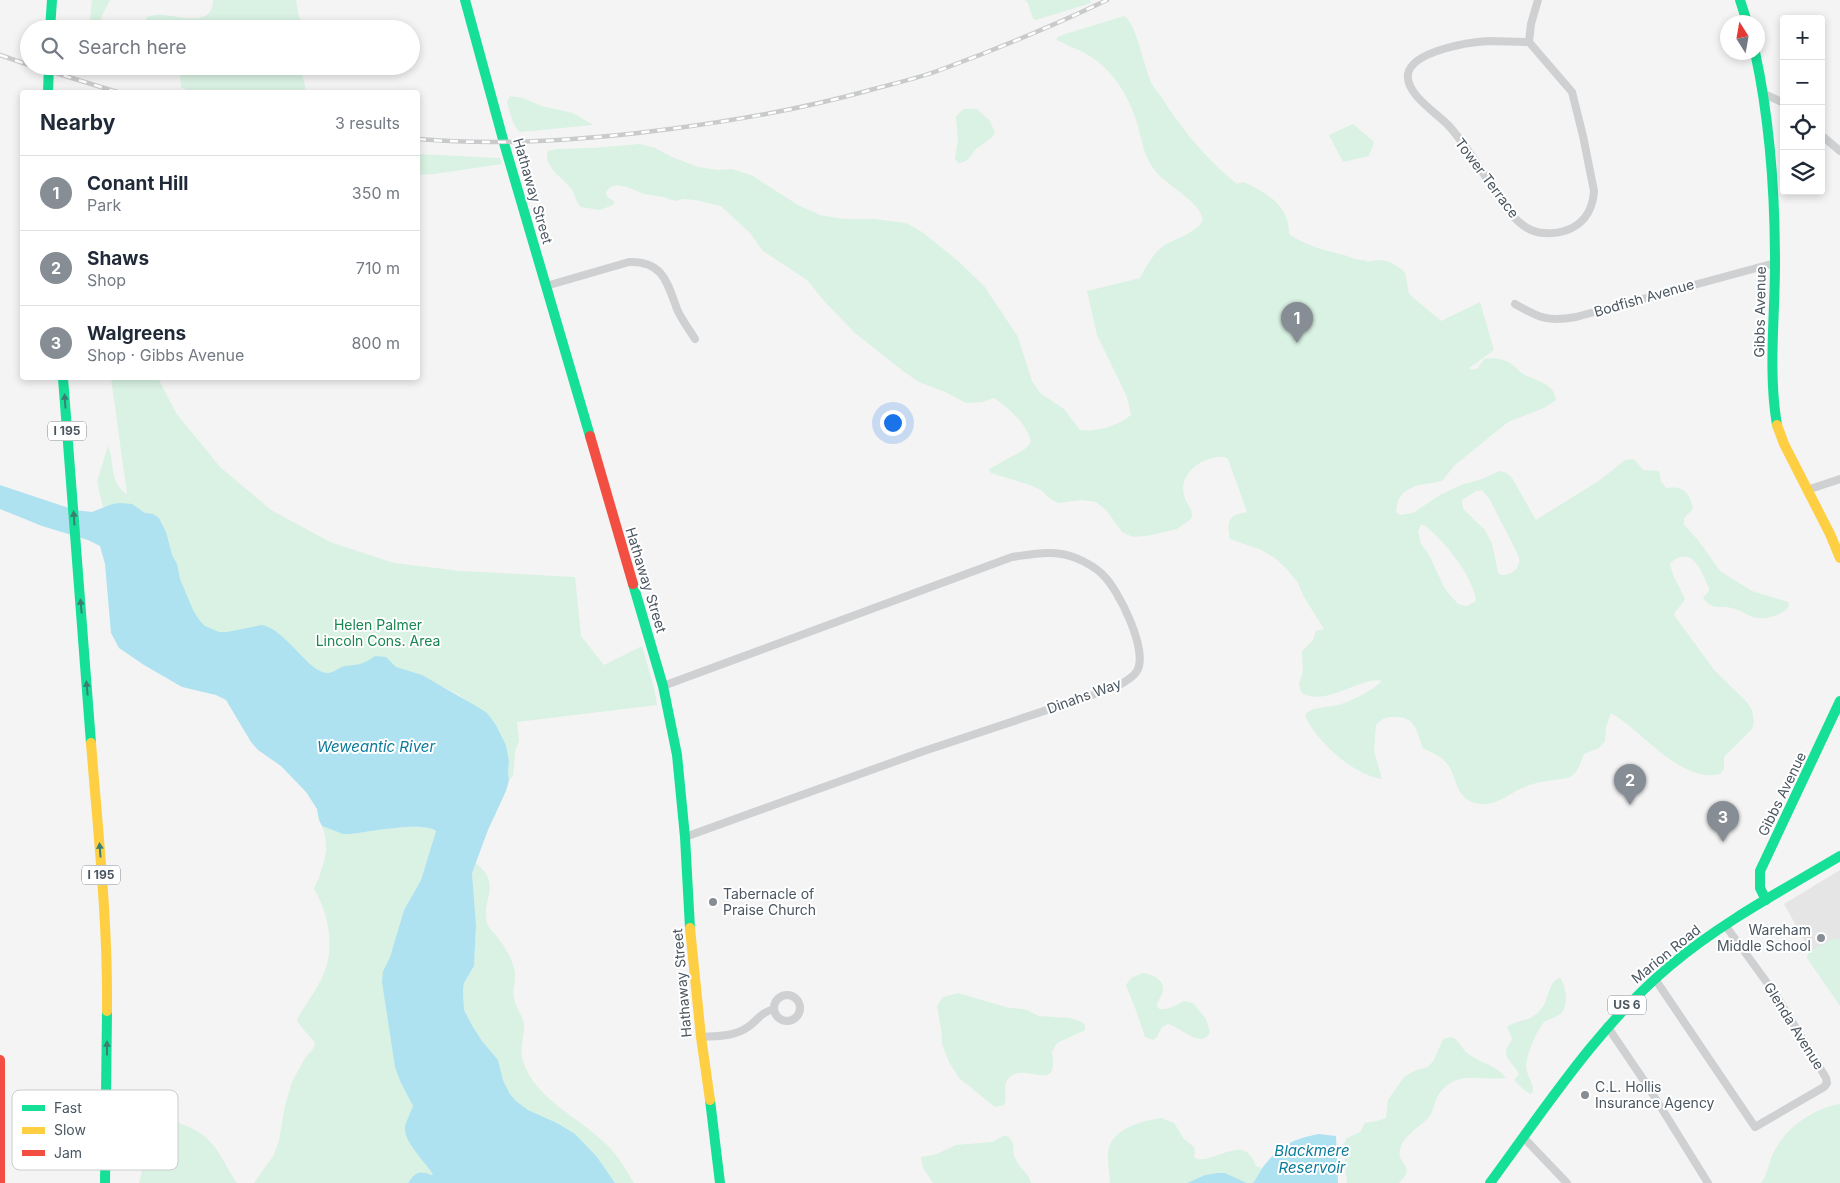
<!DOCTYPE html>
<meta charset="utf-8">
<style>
body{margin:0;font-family:Inter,sans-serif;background:#f6f6f7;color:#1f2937}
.controls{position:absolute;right:15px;top:15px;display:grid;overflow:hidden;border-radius:5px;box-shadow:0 2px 8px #0003}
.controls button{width:45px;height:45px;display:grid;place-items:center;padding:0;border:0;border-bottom:1px solid #e0e1e3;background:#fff;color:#1f2937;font:25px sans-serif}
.compass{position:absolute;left:1720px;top:15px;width:45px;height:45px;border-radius:50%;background:#fff;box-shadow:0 2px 8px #0003;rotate:349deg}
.you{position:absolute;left:892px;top:422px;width:18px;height:18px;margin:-12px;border:4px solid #fff;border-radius:50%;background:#1a73e8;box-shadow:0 0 0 8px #1a73e833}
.badge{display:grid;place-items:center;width:32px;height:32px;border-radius:50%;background:#868d94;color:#fff;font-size:16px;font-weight:700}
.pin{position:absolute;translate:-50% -41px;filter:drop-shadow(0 1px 2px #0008)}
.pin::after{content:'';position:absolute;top:26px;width:18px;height:15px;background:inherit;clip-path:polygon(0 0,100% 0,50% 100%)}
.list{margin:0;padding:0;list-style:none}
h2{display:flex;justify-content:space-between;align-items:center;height:65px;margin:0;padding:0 20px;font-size:21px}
h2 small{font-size:16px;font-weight:400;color:#747a83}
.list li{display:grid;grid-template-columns:32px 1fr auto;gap:15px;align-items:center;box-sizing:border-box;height:75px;padding:0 20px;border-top:1px solid #e0e1e3}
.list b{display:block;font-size:19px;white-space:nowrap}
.list p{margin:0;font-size:16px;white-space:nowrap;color:#747a83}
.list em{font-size:16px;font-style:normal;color:#747a83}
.icon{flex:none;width:28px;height:28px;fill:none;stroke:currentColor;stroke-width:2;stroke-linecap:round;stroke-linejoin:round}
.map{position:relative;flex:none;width:1840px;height:1183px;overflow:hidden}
.search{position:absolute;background:#fff;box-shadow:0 2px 8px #0003;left:20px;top:20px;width:400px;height:55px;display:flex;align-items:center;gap:12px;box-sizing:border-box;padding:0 18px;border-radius:28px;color:#747a83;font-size:19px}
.panel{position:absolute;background:#fff;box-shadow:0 2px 8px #0003;left:20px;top:90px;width:400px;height:290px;border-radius:5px}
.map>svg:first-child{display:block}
</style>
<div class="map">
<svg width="1840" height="1183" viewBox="0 0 1840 1183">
<rect width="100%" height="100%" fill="#f4f4f4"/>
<path fill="#e6e5e6" d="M1840 870V1004L1784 904Z"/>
<g fill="#d9f2e3" fill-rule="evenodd">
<path d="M92 0H110L102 16 99 29H89Z"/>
<path d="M213 0H296L299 17 307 29H145L143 24 147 17C152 16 158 14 163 15 180 16 213 28 213 0Z"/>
<path d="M1025 0H1090L1091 3 1036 20 1033 19 1028 3Z"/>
<path d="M1124 16C1137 23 1144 70 1153 86 1155 90 1159 94 1162 98 1182 130 1207 160 1237 184L1244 182C1268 194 1289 205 1289 234 1306 246 1324 250 1344 255 1353 258 1356 261 1366 260L1367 262C1386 258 1390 261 1405 272L1409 294 1441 321 1480 302 1494 350 1469 368 1472 370 1478 368 1484 359C1494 357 1506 359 1514 366 1517 368 1518 370 1520 372 1533 381 1554 381 1556 400L1544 408 1508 422 1455 465 1442 481 1415 486 1404 492 1398 500 1396 512 1400 515 1413 513 1440 495 1461 485 1482 479 1499 471 1507 473 1512 478 1536 520 1600 480 1625 460 1634 459 1643 470 1659 471 1661 481 1666 488C1684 485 1690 493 1693 509L1684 518V525L1698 540 1720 571 1752 591 1788 602 1789 606C1783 615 1764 621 1753 617 1747 615 1742 611 1735 609 1722 604 1713 612 1703 598L1709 591V588C1701 571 1693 544 1670 563 1672 577 1680 587 1685 599 1682 606 1676 608 1674 615L1715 671 1747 702 1752 710 1754 722 1752 729 1724 757V769L1720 774C1716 774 1710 776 1705 775 1667 768 1643 732 1611 713L1606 727 1605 741 1599 748 1584 754C1581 761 1578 773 1570 777 1566 779 1541 781 1533 784 1512 789 1495 811 1472 802 1456 796 1457 778 1448 765 1442 756 1432 753 1423 748 1416 730 1416 716 1393 717 1386 717 1381 719 1376 725L1374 751 1382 779C1353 775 1315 740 1305 715 1312 706 1327 708 1338 705 1354 700 1370 692 1382 681 1362 675 1325 709 1301 692L1299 684 1303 671 1302 651 1313 640 1316 631 1324 629 1304 597 1298 583 1286 568 1275 558 1259 549 1230 539C1226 520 1229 515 1247 512L1228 459C1222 455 1216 457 1209 459 1191 465 1177 481 1186 501 1189 508 1194 511 1191 519L1177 529 1146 536 1133 537 1122 532 1107 511 1096 502 1081 500 1058 503 1049 498 1041 490 1030 485 991 473 989 470 991 468 1025 449 1031 442C1027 424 1009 408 994 398L982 402 966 403 945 392 919 382 903 371 855 333 824 301 807 280 763 251 750 233 721 206 695 200 683 199 675 201 663 197 644 194 627 187 617 185 610 187 606 192 607 197 614 201 613 205 600 210 581 207C575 202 576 196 572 190 565 179 542 167 548 151L557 149 592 148 640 144 655 148 672 157 698 167 718 170 732 169 751 175 798 205 820 215 844 219H873L906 223 922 232 957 260 984 286 1018 337 1032 381 1040 393 1064 409 1080 430C1099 432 1117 426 1131 415L1127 397 1097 335 1087 291 1140 278C1146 267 1152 255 1162 247 1171 240 1200 232 1202 220 1205 206 1165 183 1156 172 1143 155 1143 143 1137 123 1127 90 1107 61 1074 48 1068 46 1063 42 1056 40L1059 36ZM1482 490 1489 498 1519 557C1521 568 1512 576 1500 575L1498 572 1492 544 1485 530 1463 509 1462 500 1476 491ZM1421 525H1424C1443 539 1474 577 1476 601L1467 606 1458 604 1445 589 1429 555 1421 544 1418 531Z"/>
<path d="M177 66H297C302 73 306 84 305 92H190L181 87 180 73Z"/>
<path d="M510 96 523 98 541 106 573 113 593 125 520 132C512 125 510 112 507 102Z"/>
<path d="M963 109H977L990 121 995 133C990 141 983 143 976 149 970 156 968 163 958 163L955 159 958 139 956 117Z"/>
<path d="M1353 124 1374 142 1369 156 1343 162 1329 135Z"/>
<path d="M418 154 500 158 502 164 434 174 418 175Z"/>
<path d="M111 378H158L176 413 220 467 271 510 330 542 394 563 460 571 575 577 581 636 604 665 642 646 654 688 657 705 517 722 519 741 515 752 513 776 509 780 508 773 509 761 506 745 496 725 459 695 432 681 427 709 206 636 112 504 103 507 97 482 108 446C115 462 109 484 127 494Z"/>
<path d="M322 826 343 834H351C370 832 422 821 436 831L421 880 404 910 390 957 383 971 400 1081 413 1106 407 1122 417 1153 434 1174 409 1181 408 1183H254L274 1155 279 1140 285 1106 292 1082 305 1058 313 1049 315 1043C310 1035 301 1029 297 1020 304 1006 314 994 321 980 336 951 330 916 314 889 315 885 317 882 319 878 325 857 330 848 322 826Z"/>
<path d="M476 863C503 886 481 898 487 923 488 928 495 933 498 938 505 947 511 957 514 968 517 981 512 988 514 998 515 1008 524 1016 524 1027 524 1039 519 1048 523 1061 536 1101 580 1117 608 1146 619 1157 626 1170 634 1183H615L597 1157 557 1123 528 1110 516 1101 510 1094 503 1080 498 1060 482 1041 473 1027 464 1010 463 990 464 983 474 966 476 925 472 873 474 864Z"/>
<path d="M1834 938 1840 940V1006L1807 958 1808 953 1810 951Z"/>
<path d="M1143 973C1152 974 1165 980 1163 991 1162 997 1157 1000 1157 1006L1159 1009C1170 1010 1176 1005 1184 1001L1193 1003 1206 1019 1210 1032C1202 1050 1181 1027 1168 1024L1162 1027 1157 1037 1153 1040 1145 1037 1137 1013 1126 985 1131 978Z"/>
<path d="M1560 977C1567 988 1570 1010 1557 1016 1552 1019 1547 1019 1543 1023 1536 1033 1530 1047 1527 1059 1523 1074 1534 1080 1533 1092L1530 1094 1524 1090 1514 1080 1519 1074C1516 1066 1505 1060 1506 1051 1507 1046 1511 1043 1512 1038L1507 1027C1517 1019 1531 1023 1542 1008 1550 997 1547 984 1560 977Z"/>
<path d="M958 993 1009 1008 1024 1009 1039 1016 1070 1018 1082 1022 1085 1025V1030L1057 1043 1052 1052C1060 1097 1024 1059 1008 1079 1002 1087 1008 1097 1004 1105L995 1107 959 1078 949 1062 942 1044V1035L937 1006 943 997Z"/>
<path d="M1451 1037C1459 1040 1460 1045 1465 1051 1477 1063 1496 1064 1506 1078 1481 1081 1456 1069 1439 1094 1434 1101 1434 1112 1428 1118 1419 1128 1403 1135 1400 1150 1396 1165 1418 1165 1399 1183H1347L1343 1145 1347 1138 1360 1132 1365 1123 1377 1121 1386 1118 1388 1100 1404 1077 1414 1071 1428 1067 1434 1060 1443 1039Z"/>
<path d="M1840 1104V1183H1761C1768 1174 1768 1164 1773 1154 1784 1129 1813 1108 1840 1104Z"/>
<path d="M153 1117C174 1120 201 1128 214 1146 223 1158 228 1171 237 1183H139C141 1175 143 1167 143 1159 144 1145 132 1121 153 1117Z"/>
<path d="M1161 1118 1174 1123 1184 1139 1194 1147 1195 1152 1194 1156 1196 1159C1219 1162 1244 1132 1256 1166L1262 1168 1253 1183H1247L1225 1173H1217L1205 1175 1187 1183H1110C1110 1173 1107 1163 1108 1152 1111 1129 1141 1121 1161 1118Z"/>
<path d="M1003 1136H1007C1017 1144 1011 1148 1015 1158 1019 1168 1029 1173 1031 1183H933L923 1168 921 1157 937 1154 956 1145 992 1142Z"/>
</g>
<g fill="#aee2f0">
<path d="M0 485 75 510 92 512 112 504 120 503 132 504 145 513 153 514 159 518 166 532 172 555 177 564 180 579 193 610 200 621 205 626 219 632H227L262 625C286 629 309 674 328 673 333 673 337 669 342 667 358 663 360 667 375 656L386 657 396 667 422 675 476 706 487 713 496 725 506 745 509 761 508 773 509 780 506 791 488 830 472 873 476 925 474 966 464 983 463 990 464 1010 473 1027 482 1041 498 1060 503 1080 510 1094 516 1101 528 1110 557 1123 575 1134 597 1157 615 1183H408C415 1173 419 1170 431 1175L433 1174C425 1162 404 1142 405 1128 405 1123 411 1112 413 1106L400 1081 395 1067 382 982 383 971 390 957 404 910 421 880 436 831C422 821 370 832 351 834H343L322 826 319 820 317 809 306 792 281 766 258 750 251 742 226 700 216 695 182 687 144 665 119 648 111 633 105 564 100 546 88 540 42 526 0 509Z"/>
<path d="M1319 1134 1336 1136 1338 1183H1253C1257 1178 1259 1172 1263 1167 1280 1145 1293 1139 1319 1134Z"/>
<path d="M1217 1173H1225L1247 1183H1187L1205 1175Z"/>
</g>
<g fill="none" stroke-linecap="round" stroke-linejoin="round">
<g stroke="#ced0d2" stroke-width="8">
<path d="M1489 41 1529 42 1572 92 1583 136 1594 191C1593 207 1586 221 1572 228 1560 234 1543 235 1531 230 1513 222 1502 200 1491 185 1478 165 1465 144 1449 126 1437 113 1405 94 1408 74 1412 51 1469 42 1489 41Z"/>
<path d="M1529 42 1531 24 1538 0"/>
<path d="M1764 94 1784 103"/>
<path d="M1821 135 1840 151"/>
<path d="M546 286 629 262C663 261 667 282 677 309 681 319 689 329 695 339"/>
<path d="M1515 304C1540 318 1547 322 1576 317L1775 263"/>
<path d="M1807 490 1840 479"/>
<path d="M663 686 1012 557C1033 554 1055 549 1076 558 1084 561 1096 568 1102 574 1118 588 1149 651 1137 671 1133 678 1123 683 1116 687L924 751 685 837"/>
<path d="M1655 979 1755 1127 1824 1087 1827 1083 1826 1078 1776 995 1725 925"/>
<circle cx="787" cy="1008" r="13"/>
<path d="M1607 1026 1647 1085 1708 1183"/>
<path d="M701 1037C716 1036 734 1037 748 1027 758 1020 760 1013 774 1009"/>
<path d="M1524 1138 1567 1183"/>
</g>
<g stroke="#16e098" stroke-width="10">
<path d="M465 0 504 143 590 436"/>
<path d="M1740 0 1747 22"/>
<path d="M50 29 52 0"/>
<path d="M1755 52C1770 121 1775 192 1775 263 1775 317 1768 372 1777 425"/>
<path d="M48 92 49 66"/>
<path d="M63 378 91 743"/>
<path d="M633 584 663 686 677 755 685 837 690 928"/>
<path d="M1766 900 1760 888V871L1840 701"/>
<path d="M710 1100 720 1183"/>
<path d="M105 1183 107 1011"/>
<path d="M1490 1183C1546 1107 1598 1026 1671 965 1722 922 1783 890 1840 856"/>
</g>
<g stroke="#ffcf43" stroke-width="10">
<path d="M1777 425 1784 444 1830 534 1840 558"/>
<path d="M91 743C98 832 108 922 107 1011"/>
<path d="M690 928 701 1037 710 1100"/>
</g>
<g stroke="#f24e42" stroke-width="10">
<path d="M590 436 633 584"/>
<path d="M0 1060V1183"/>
</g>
<g stroke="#c9cacc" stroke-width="4.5">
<g id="rail">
<path d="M0 55 29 65"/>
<path d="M33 66 117 92"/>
<path d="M418 139C503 146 585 140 670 129 739 120 807 108 874 89 896 83 919 78 940 70 997 49 1053 26 1107 0"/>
</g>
</g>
<use href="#rail" stroke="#fff" stroke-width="2.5" stroke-dasharray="8" stroke-linecap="butt"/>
</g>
<defs><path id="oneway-solid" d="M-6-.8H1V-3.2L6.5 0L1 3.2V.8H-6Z" transform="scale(1.25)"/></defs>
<g fill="#3a7f72">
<use href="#oneway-solid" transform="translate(65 401) rotate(-94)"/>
<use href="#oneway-solid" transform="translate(74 518) rotate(-94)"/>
<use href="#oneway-solid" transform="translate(81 606) rotate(-95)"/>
<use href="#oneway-solid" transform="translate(87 688) rotate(-95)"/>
<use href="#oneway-solid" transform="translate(100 850) rotate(-94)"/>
<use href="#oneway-solid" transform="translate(107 1048) rotate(-90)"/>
</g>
<g fill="#868d94" stroke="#fff" stroke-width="2">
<circle cx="713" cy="902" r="5"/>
<circle cx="1821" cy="938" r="5"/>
<circle cx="1585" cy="1095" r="5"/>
</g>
<g text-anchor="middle" stroke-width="4" stroke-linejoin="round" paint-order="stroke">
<g fill="#fff" stroke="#808990" stroke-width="1">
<rect x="48" y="421.5" width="38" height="19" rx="4"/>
<rect x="82" y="865.5" width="38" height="19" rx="4"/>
<rect x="1608" y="995.5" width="38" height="19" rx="4"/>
</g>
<g font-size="12" font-weight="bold" fill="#4a5661">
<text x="67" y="435">I 195</text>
<text x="101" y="879">I 195</text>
<text x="1627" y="1009">US 6</text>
</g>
<g font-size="14" fill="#4a5661" stroke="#fff">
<text transform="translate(1487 178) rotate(53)" y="5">Tower Terrace</text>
<text transform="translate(533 191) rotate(74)" y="5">Hathaway Street</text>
<text transform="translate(1644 298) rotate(-16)" y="5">Bodfish Avenue</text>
<text transform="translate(1760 312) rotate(-89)" y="5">Gibbs Avenue</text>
<text transform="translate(646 580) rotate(73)" y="5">Hathaway Street</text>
<text transform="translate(1084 696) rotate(-20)" y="5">Dinahs Way</text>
<text transform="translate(1782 794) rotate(-64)" y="5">Gibbs Avenue</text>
<text transform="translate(1666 954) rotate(-39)" y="5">Marion Road</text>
<text transform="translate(682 983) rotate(-95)" y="5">Hathaway Street</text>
<text transform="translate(1794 1026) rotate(58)" y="5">Glenda Avenue</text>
</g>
<g font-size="14" fill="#17864f" stroke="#fff">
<text x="378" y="630">Helen Palmer<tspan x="378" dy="16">Lincoln Cons. Area</tspan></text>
</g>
<g font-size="14" fill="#4a5661" stroke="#fff" text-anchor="start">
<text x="723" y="899">Tabernacle of<tspan x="723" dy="16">Praise Church</tspan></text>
<text x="1811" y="935" text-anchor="end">Wareham<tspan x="1811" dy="16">Middle School</tspan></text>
<text x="1595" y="1092">C.L. Hollis<tspan x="1595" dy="16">Insurance Agency</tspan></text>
</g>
<g font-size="15" font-style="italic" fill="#0c7c9b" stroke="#fff">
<text x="376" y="752">Weweantic River</text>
<text x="1312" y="1156">Blackmere<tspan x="1312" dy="17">Reservoir</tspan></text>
</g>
</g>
<rect x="12" y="1090" width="166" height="80" rx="8" fill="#fff" stroke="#c9ccd0" stroke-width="1"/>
<rect x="22" y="1105" width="23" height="6" fill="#16e098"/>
<rect x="22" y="1127" width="23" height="7" fill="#ffcf43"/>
<rect x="22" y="1150" width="23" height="6" fill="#f24e42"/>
<g font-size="14" fill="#4a5661">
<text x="54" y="1113">Fast</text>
<text x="54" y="1135">Slow</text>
<text x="54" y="1158">Jam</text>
</g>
</svg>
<div class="controls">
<button>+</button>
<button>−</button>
<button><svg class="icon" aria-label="locate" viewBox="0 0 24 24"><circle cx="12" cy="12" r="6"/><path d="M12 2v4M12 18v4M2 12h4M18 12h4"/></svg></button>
<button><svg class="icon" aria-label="layers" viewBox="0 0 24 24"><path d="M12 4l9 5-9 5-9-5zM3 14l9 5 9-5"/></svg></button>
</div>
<svg class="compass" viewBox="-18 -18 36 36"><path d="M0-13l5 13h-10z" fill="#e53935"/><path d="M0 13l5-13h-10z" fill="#747a83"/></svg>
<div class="you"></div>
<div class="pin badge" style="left:1297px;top:343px">1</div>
<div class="pin badge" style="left:1630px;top:805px">2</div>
<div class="pin badge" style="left:1723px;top:842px">3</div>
<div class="search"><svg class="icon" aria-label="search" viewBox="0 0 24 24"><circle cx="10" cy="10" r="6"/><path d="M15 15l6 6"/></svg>Search here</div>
<section class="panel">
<h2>Nearby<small>3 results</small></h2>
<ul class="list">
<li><span class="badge">1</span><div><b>Conant Hill</b><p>Park</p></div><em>350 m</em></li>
<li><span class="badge">2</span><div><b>Shaws</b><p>Shop</p></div><em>710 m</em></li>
<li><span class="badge">3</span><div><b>Walgreens</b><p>Shop · Gibbs Avenue</p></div><em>800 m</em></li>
</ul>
</section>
</div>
